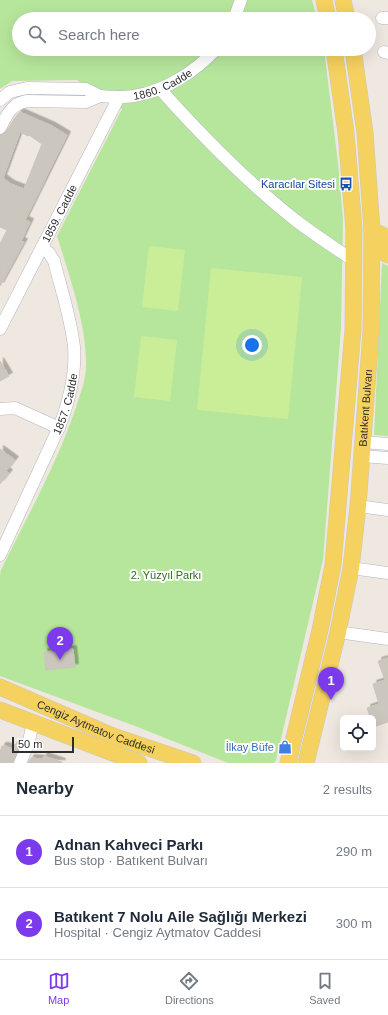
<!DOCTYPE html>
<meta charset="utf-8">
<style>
body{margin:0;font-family:Arial,sans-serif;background:#f2f2f3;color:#1f2937}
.controls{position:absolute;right:12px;bottom:12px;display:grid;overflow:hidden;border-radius:6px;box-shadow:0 4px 16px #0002}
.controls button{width:36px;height:36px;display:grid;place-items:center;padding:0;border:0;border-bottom:1px solid #e0e1e3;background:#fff;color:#1f2937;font:20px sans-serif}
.scale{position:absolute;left:12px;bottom:10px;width:62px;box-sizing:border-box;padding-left:4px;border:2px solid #2d2d2d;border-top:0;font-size:11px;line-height:14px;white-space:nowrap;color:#2d2d2d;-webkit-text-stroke:3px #fff;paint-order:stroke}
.you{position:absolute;left:252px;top:345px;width:14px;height:14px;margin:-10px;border:3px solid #fff;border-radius:50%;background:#1a73e8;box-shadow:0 0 0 6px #1a73e833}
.badge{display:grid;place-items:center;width:26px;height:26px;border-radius:50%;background:#7c3aed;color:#fff;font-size:13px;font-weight:700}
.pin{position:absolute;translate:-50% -33px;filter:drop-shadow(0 1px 2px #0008)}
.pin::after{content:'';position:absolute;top:21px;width:14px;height:12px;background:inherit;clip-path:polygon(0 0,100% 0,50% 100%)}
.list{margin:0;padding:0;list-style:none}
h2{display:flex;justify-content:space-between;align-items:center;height:52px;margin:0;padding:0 16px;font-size:17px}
h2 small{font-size:13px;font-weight:400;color:#747a83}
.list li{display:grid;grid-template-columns:26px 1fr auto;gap:12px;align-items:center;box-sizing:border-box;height:72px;padding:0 16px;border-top:1px solid #e0e1e3}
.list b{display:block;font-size:15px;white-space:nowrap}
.list p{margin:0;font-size:13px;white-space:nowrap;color:#747a83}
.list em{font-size:13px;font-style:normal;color:#747a83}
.icon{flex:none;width:22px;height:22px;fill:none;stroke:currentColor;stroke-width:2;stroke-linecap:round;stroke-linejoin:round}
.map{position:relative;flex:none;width:388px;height:763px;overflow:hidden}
.search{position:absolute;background:#fff;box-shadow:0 4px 16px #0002;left:12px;right:12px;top:12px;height:44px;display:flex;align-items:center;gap:10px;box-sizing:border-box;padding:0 14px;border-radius:22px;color:#747a83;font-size:15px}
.sheet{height:196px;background:#fff}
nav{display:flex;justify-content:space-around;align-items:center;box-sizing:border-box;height:56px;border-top:1px solid #e0e1e3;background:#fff;font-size:11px;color:#747a83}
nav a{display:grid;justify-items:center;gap:2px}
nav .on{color:#7c3aed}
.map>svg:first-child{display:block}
</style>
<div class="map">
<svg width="388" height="763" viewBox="0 0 388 763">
<defs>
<filter id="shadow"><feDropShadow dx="3.5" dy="-3.5" stdDeviation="0" flood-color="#0004"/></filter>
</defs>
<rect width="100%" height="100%" fill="#efe8e0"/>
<g fill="#b6e69c">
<path d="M0 0H312L317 19H19V49H324L338 163 343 219 341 328 323 560 276 760 274 763H228L135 726 0 676V576L1 570C27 517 57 464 76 407 80 395 86 379 86 366 87 325 69 275 57 236L122 109 77 80 12 81 0 89Z"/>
<path d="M382 263 388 266V436L374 435Z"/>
</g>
<g fill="#caee97">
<path d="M149 246 185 250 178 311 142 307Z"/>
<path d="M211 268 302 277 288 419 197 410Z"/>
<path d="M141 336 177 340 170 401 134 397Z"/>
</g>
<g fill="#cbc6be" stroke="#cbc4b9" fill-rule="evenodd" filter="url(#shadow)">
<path d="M20 112 52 126 67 135 25 220 30 222 21 241 24 242 0 286V244L7 230 0 227V135L6 132 14 119ZM20 132 28 136 29 135 42 144 24 189 11 184 3 178Z"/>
<path d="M0 361 9 376 0 381Z"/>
<path d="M0 449 15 460 6 471 9 473 0 484Z"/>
<path d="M73 649 75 667 46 670 44 652Z"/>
<path d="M388 658V722L373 727V715L370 716 367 708 379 704 373 684 385 680 378 661Z"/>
<path d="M15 744 19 746 13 763H0V752L2 746H6L12 749Z"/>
<path d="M44 756 62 762V763H28L31 758 42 759 41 763Z"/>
</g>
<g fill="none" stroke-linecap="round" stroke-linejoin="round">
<g stroke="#b3b6c1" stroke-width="13">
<g id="minor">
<path d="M382 18H388"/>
<path d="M234 19 241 0"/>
<path d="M384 52 388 53"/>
<path d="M160 89C201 135 245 180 294 219 313 234 334 247 354 261"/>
<path id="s1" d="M100 96C111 97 122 98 134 96 165 91 195 72 216 49"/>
<path d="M0 100 10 92 27 88 86 89 100 96 86 102 27 101C11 104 7 115 0 128"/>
<path id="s2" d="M0 329 119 97"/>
<path d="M0 409 15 408 59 428"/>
<path d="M363 442 388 444"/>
<path d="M362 456 388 458"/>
<path d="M358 506 388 510"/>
<path id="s3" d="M0 555 60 425C69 401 76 374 74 347 71 318 61 289 54 261L49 253 42 247"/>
<path d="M351 568 388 573"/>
<path d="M338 632 388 639"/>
<path d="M20 763 28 745 33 723"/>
</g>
</g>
<g stroke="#c8c8c8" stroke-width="17">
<g id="major">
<path d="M324 0 328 19"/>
<path d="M343 0 347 19"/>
<path d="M372 230 388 238"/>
<path d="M373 247 388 255"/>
<path id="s4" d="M0 687 113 736 193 763"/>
<path d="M0 710 139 763"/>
<path d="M288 763 320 630 333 565 353 330 354 229 346 133 334 49"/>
<path id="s5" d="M306 763 338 632 351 568 358 506 371 332 372 230 365 133 353 49"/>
</g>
</g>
<use href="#minor" stroke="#fff" stroke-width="12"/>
<use href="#major" stroke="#f5d15f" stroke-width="16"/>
</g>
<defs>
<g id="bus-bare" transform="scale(1.08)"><path d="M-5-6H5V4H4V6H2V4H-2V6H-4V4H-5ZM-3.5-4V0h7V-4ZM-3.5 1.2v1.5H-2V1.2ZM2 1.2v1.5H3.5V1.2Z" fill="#1a4fb4" stroke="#fff" stroke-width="2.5" paint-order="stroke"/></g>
<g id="shop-bare" transform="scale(1.08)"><path d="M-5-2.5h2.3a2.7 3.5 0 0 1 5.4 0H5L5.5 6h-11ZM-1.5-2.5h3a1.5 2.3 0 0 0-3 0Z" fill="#3f7fe0" stroke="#fff" stroke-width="2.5" paint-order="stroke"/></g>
</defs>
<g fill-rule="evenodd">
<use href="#bus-bare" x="346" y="184"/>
<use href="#shop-bare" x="285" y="747"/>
</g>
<g text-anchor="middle" stroke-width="4" stroke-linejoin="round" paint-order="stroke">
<g font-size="11" fill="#2d2d2d" stroke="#fff">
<text dy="4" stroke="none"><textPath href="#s1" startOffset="65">1860. Cadde</textPath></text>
<text dy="4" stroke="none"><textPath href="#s2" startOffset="130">1859. Cadde</textPath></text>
<text dy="4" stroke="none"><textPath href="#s3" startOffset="165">1857. Cadde</textPath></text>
<text dy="4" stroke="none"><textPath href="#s5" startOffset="361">Batıkent Bulvarı</textPath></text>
<text dy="4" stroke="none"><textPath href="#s4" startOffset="104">Cengiz Aytmatov Caddesi</textPath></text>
</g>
<g font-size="11" fill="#164399" stroke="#fff" text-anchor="end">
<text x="335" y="188">Karacılar Sitesi</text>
</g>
<g font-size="11" fill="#2c6f19" stroke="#fff">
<text x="166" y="579">2. Yüzyıl Parkı</text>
</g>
<g font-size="11" fill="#366cbe" stroke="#fff" text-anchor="end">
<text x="274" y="751">İlkay Büfe</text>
</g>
</g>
</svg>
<div class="controls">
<button><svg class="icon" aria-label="locate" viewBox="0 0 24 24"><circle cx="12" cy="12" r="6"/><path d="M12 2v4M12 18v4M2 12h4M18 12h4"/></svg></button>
</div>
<div class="scale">50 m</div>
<div class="you"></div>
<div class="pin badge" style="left:331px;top:700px">1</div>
<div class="pin badge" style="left:60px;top:660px">2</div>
<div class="search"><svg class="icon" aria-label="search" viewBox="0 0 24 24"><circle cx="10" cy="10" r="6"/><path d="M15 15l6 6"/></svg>Search here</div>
</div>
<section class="sheet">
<h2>Nearby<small>2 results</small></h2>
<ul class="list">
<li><span class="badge">1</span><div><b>Adnan Kahveci Parkı</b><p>Bus stop · Batıkent Bulvarı</p></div><em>290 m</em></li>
<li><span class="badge">2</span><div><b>Batıkent 7 Nolu Aile Sağlığı Merkezi</b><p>Hospital · Cengiz Aytmatov Caddesi</p></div><em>300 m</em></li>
</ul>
</section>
<nav>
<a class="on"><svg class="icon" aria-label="map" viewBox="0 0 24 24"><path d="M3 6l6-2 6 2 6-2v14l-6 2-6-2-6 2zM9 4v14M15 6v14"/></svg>Map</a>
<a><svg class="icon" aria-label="directions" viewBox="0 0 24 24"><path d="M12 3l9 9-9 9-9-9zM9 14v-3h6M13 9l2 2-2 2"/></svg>Directions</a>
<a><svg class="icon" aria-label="saved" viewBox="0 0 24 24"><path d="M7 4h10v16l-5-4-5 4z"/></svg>Saved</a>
</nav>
